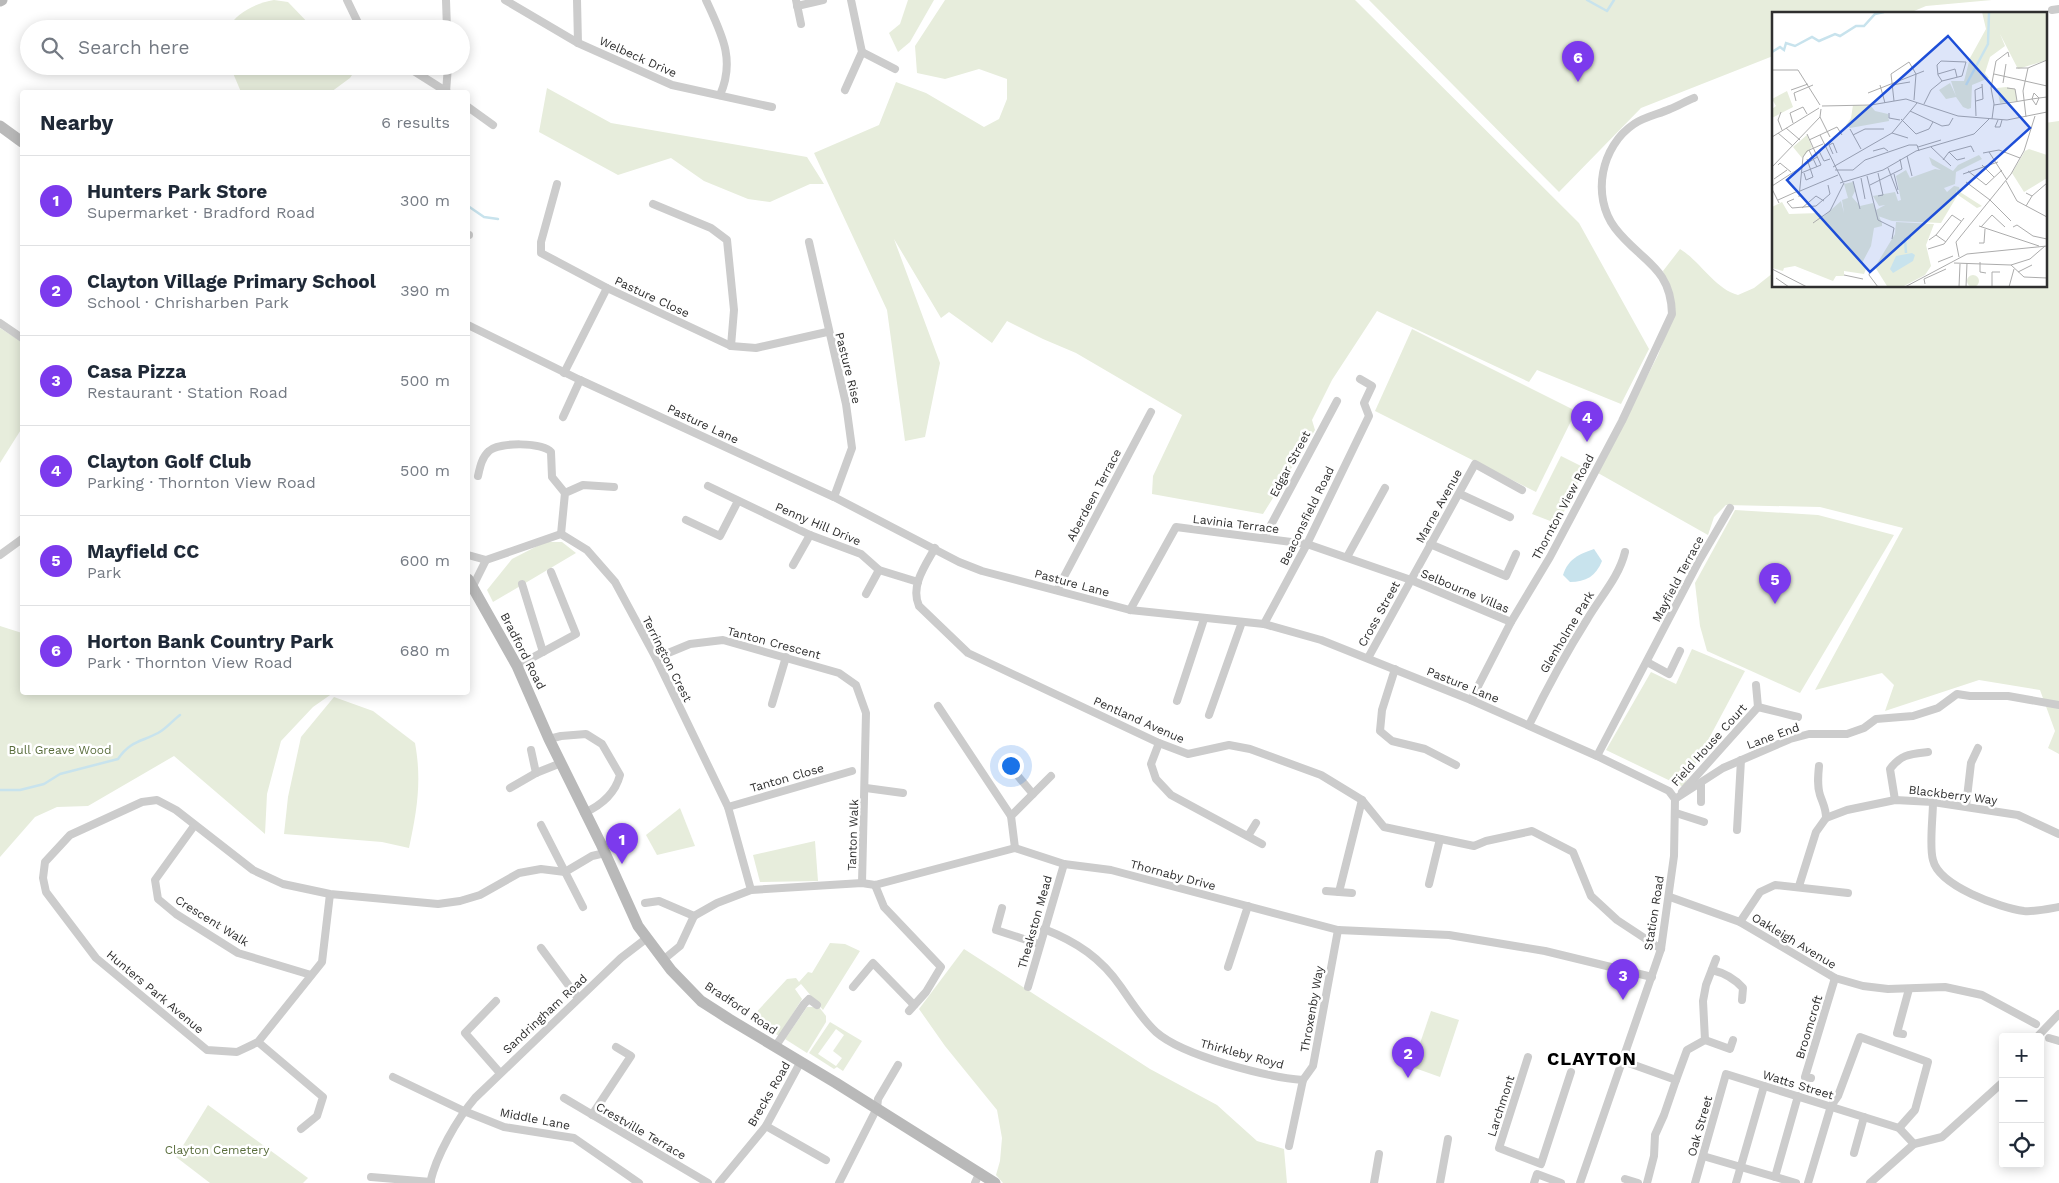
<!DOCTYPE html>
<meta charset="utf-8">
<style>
body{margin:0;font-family:"Work Sans",sans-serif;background:#f2f2f3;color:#1f2937}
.controls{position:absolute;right:15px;bottom:15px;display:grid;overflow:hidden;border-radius:5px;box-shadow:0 2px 12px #0003}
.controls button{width:45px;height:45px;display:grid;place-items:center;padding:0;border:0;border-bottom:1px solid #e0e1e3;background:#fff;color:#1f2937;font:25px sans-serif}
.you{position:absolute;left:1010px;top:765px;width:18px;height:18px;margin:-12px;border:4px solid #fff;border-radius:50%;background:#1a73e8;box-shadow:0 0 0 8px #1a73e833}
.badge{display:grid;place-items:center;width:32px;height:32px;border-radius:50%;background:#7c3aed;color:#fff;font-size:16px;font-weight:700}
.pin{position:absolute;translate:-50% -41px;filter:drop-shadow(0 1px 2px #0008)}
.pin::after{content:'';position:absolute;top:26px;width:18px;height:15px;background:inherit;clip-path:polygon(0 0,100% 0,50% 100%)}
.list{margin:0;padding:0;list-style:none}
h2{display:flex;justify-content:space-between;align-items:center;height:65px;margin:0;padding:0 20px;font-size:21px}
h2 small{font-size:16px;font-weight:400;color:#747a83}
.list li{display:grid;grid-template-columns:32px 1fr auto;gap:15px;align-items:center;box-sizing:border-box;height:90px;padding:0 20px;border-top:1px solid #e0e1e3}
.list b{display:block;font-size:19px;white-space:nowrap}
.list p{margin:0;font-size:16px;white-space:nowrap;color:#747a83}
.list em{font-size:16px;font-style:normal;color:#747a83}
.icon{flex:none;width:28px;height:28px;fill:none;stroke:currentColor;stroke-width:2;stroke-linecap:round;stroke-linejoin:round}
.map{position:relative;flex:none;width:2059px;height:1183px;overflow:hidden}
.search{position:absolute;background:#fff;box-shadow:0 2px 12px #0003;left:20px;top:20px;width:450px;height:55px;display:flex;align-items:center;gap:12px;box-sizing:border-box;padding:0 18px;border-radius:28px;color:#747a83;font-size:19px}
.panel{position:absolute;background:#fff;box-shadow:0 2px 12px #0003;left:20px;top:90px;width:450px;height:605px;border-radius:5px}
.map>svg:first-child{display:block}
</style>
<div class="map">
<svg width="2059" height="1183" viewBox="0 0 2059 1183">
<rect width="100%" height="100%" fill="#fff"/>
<g fill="#e7eddc" fill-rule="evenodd">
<path d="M274 0 288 2 314 29H228C236 12 257 3 274 0Z"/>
<path d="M908 0H934L910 42 898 52 889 33 900 24Z"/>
<path d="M945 0H1355L1579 223 1649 349 1621 404 1537 370 1529 382 1377 311 1332 380 1312 420 1315 430 1263 514 1152 494 1153 476 1182 415 1076 353 1043 339 1007 321 992 343 949 312 941 318 894 239 940 363 925 437 905 441 887 310 814 153 879 125 896 82 926 93 984 127 999 119 1007 99V79L979 69 945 79 917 73 915 46Z"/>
<path d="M1369 0H1992L1926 6 1907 14H1773V56L1641 108 1559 192Z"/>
<path d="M230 66H358L350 78 331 92H241Z"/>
<path d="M547 88 611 123 807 157 824 184H810L770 202 748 199 704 181 671 158 618 175 539 132Z"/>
<path d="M2059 121V754L2048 748 2055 731 2040 690 1979 680 1885 711 1894 685 1882 673 1815 690 1903 528 1820 507 1726 505 1714 517 1708 535 1598 473 1658 355 1669 326 1670 291 1663 271 1680 249C1700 261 1715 289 1738 295L1754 288 1773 273V286H2045V123Z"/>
<path d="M0 328 22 342V428L0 463Z"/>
<path d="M1412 329 1576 411 1536 492 1375 411Z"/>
<path d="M1561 456 1585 468 1558 524 1532 514Z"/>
<path d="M1735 510 1818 515 1894 535 1800 693 1707 651 1700 626 1695 583Z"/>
<path d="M545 542H562L576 553 493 602 487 590 512 559Z"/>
<path d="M0 626 22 633V692L333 693 313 707 281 741 267 794 265 834 174 756 88 806 57 807 35 817 0 857Z"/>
<path d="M1692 649 1745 671 1683 787 1606 750 1651 672 1676 684Z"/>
<path d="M334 697 373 711 415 743C422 781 417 810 409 848L382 842 284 834 288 797 301 737Z"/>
<path d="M680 808 695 846 657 855 646 835Z"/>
<path d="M815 841 818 881 760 882 753 855Z"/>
<path d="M830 943 845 944 860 951 823 1010 801 984 795 989 802 999 779 1036 751 1018 787 979 796 978 799 982 808 972 812 973Z"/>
<path d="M964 949 1150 1069 1217 1105 1257 1141 1284 1149 1287 1183H1003L996 1175 1000 1161 1002 1138 997 1110 945 1046 919 1009Z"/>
<path d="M807 1007H819L826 1016V1022L807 1053 785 1039Z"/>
<path d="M1431 1011 1459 1020 1440 1077 1412 1067Z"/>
<path d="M830 1022 862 1041 843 1071 837 1067 834 1069 809 1053ZM836 1029 844 1035 833 1051 842 1058 836 1066 818 1054Z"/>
<path d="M208 1105 308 1178 303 1183H210L176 1157Z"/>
</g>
<path fill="#c8e3ed" d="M1594 549 1602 561C1596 576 1586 582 1570 582L1563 575C1568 559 1579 554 1594 549Z"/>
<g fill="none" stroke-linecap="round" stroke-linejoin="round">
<g stroke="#c8e3ed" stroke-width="2.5">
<path d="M1587 0 1607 11 1614 0"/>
<path d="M468 206 484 217 498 219"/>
<path d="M0 790H20L44 784 60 774 118 759C130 741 141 742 158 733 166 729 173 720 180 715"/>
</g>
<g stroke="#ccc" stroke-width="8">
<path d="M347 0 361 29"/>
<path d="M446 0 447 29"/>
<path d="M505 0 578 43 672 85 772 107"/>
<path d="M577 0 578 43"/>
<path d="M706 0C721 33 736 59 720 95"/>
<path d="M796 0 801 24"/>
<path d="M797 6 823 0"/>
<path d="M2052 10 2059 9"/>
<path d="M862 52 895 69"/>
<path d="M406 66 447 92"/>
<path d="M845 90 862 52 851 0"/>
<path d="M446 92 448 66"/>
<path d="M468 107 493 125"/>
<path d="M557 184 541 242V253L607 288 731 346 756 348 827 332"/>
<path d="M653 204 711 228 727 240 734 310 731 346"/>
<path d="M468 235H469"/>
<path d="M809 242 846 404 852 448 834 497"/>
<path d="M0 323 22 338"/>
<path d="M468 325 580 380 834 497 959 562 982 571 1130 610 1264 624 1321 640 1471 700 1597 756 1669 791 1675 799 1674 856 1661 949 1580 1183"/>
<path d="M564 373 607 288"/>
<path d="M563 417 580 380"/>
<path d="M478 476C480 467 482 457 489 451 498 442 543 442 551 452L552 477 565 493"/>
<path d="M708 486 810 535 861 554 879 570 918 582"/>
<path d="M1460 494 1510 517"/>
<path d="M686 520 720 536 738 501"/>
<path d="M561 534 565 493 583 485 614 487"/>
<path d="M1264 538 1337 401"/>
<path d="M1430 544 1506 576 1516 554"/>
<path d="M935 548C925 566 910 586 919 606L968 653 1159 743 1188 754 1229 745 1250 749 1321 775 1362 800 1384 827 1474 846 1486 841 1532 831 1573 852 1591 896 1617 920 1661 949"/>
<path d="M0 555 22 539"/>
<path d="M468 555 486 560 473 586"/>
<path d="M1347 557 1385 488"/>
<path d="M486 560 561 534 587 550 615 582 656 658 728 807 751 890"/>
<path d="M793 565 810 535"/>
<path d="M522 584 543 652"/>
<path d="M1057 590 1151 412"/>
<path d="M866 594 879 570"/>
<path d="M1130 610 1176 527 1307 544 1411 580 1511 622"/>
<path d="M1264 624 1307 544 1369 416 1364 403 1372 386 1360 379"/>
<path d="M656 658 690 644 723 640 839 673 856 685 866 713 862 883"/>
<path d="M1368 658 1475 464 1522 490"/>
<path d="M1647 662 1669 674 1680 651"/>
<path d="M517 666 576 634 551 572"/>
<path d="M1395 669 1382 710 1380 731 1392 741 1425 749 1456 765"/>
<path d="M1756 685 1758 707"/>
<path d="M1471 700 1511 622 1550 557 1622 421 1672 314C1671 266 1640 261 1615 228 1591 196 1601 146 1634 124 1644 117 1659 114 1670 109 1678 106 1686 101 1694 98"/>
<path d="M1177 701 1204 619"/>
<path d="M772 704 786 657"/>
<path d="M938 706 1011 816 1015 848"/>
<path d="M1209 715 1242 622"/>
<path d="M1529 725C1547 688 1566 653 1588 618 1601 596 1619 577 1625 552"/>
<path d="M549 739 561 736 586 734 602 744 620 775C615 794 602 805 584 813"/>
<path d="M1159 743 1151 764 1156 779 1171 795 1262 844"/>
<path d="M531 750 536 773"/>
<path d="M1597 756 1699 561 1730 508"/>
<path d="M1007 763 1033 794"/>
<path d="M1819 766C1818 776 1817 786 1820 795 1823 804 1826 808 1826 818"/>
<path d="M1701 784V802"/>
<path d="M510 788 536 773 561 763"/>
<path d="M866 788 903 793"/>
<path d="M1682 792 1758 707 1798 717"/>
<path d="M1675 799 1723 768 1790 739 1809 734H1847L1864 728 1876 719 1913 716 1938 708 1957 694 1970 696H2008L2059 705"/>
<path d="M1895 800 1890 769C1901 754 1911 754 1928 752"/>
<path d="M1933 802C1933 817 1929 847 1933 860 1939 886 2000 908 2024 911 2035 912 2048 909 2059 907"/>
<path d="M1966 806 1971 763 1978 748"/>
<path d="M728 807 852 771"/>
<path d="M1676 813 1704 822"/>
<path d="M1011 816 1051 776"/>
<path d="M541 825 583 907"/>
<path d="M194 826 155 880 158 899 176 914 238 953 311 975"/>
<path d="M1737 830 1741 760"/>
<path d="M1248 836 1256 823"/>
<path d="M1429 884 1440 839"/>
<path d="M875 885 884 907 941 967 926 992 909 1011"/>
<path d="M1799 886 1816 832 1826 818 1847 810 1895 800 1933 802 2018 815 2059 834"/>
<path d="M1326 891 1352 893"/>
<path d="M1339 892 1362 800"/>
<path d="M330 894 322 962 258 1042 237 1052 207 1050 96 958 46 892 43 878 45 862 70 835 142 802 157 800 176 810 253 870 283 884 330 894 438 904 460 901 480 895 519 873 541 869 565 872 592 856 605 853"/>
<path d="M1670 897 1740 922 1835 978 1863 986 1888 989 1945 987 1982 995 2036 1024"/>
<path d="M645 903 659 901 694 916 717 903 751 890 862 883 875 885 1015 848 1064 864 1111 870 1338 930 1449 935 1545 951 1652 977"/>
<path d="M1002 908 996 930 1039 944"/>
<path d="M1740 922 1760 892 1775 885 1848 893"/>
<path d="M1044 929C1077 942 1101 958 1121 987 1132 1003 1142 1019 1156 1032 1183 1056 1267 1077 1303 1080"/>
<path d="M541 948 578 998"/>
<path d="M663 960 680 946 694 916"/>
<path d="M1228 967 1248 906"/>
<path d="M1712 970C1725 973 1734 978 1743 988L1742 1000"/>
<path d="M853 987 873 963 914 1005"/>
<path d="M1028 987 1064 864"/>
<path d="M496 1001 465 1033 500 1073"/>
<path d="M1903 1034 1897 1033 1909 989"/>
<path d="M2037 1037 2059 1014"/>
<path d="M2049 1038 2059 1041"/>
<path d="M1705 1040 1730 1049 1733 1040"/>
<path d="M258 1042 323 1097 317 1116 301 1129"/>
<path d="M775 1047 804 1004 809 999 817 1005"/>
<path d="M1528 1057 1499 1148 1541 1164 1571 1072"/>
<path d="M1623 1061 1676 1080 1664 1115 1655 1135 1654 1156 1647 1183"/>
<path d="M393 1077 464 1111 504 1127 574 1138 639 1183"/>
<path d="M1811 1078 1805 1077 1835 978"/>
<path d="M1676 1080 1687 1050 1705 1040 1703 1001 1706 985 1716 959"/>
<path d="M564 1098 708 1183"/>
<path d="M877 1108 878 1099 898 1065"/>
<path d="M592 1115 631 1056 616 1047"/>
<path d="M766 1126 826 1160"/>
<path d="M1289 1146 1303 1080 1313 1066 1338 930"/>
<path d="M1854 1153 1864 1117"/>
<path d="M1703 1156 1796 1183"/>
<path d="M371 1177 431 1182"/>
<path d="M1775 1177 1798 1096"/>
<path d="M1625 1179 1638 1183"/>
<path d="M430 1183C436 1156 457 1119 475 1098L621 958 647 938"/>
<path d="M719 1183 766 1126 800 1063"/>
<path d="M839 1183 877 1108"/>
<path d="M975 1183 980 1172"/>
<path d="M1374 1183 1379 1154"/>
<path d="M1440 1183 1448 1139"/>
<path d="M1534 1183 1537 1174 1561 1183"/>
<path d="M1695 1183 1726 1074 1899 1128 1914 1144"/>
<path d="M1736 1183 1764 1086"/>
<path d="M1808 1183 1831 1106 1838 1096 1860 1037 1928 1062 1915 1110 1899 1128"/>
<path d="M1870 1183 1914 1144 1942 1137 2003 1082"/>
</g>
<g stroke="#b9b9b9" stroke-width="11">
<path d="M0 1 2 0"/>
<path d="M0 126 22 142"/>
<path d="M468 579 517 666 549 739 601 844 638 926 671 970 701 1001 729 1019 836 1083 995 1183"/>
</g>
</g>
<g text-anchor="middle" stroke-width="5" stroke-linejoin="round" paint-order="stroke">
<g font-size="12" fill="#2f2f2f" stroke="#fff">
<text transform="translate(638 57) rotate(24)" y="4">Welbeck Drive</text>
<text transform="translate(652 297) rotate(25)" y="4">Pasture Close</text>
<text transform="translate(848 368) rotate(76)" y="4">Pasture Rise</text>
<text transform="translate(703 424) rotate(25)" y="4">Pasture Lane</text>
<text transform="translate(1290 464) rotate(-62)" y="4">Edgar Street</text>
<text transform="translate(1094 495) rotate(-62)" y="4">Aberdeen Terrace</text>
<text transform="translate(1439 506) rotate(-61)" y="4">Marne Avenue</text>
<text transform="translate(1563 507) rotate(-62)" y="4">Thornton View Road</text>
<text transform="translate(1307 516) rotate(-64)" y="4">Beaconsfield Road</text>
<text transform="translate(818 524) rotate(23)" y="4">Penny Hill Drive</text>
<text transform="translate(1236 524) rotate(7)" y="4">Lavinia Terrace</text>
<text transform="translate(1678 579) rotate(-62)" y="4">Mayfield Terrace</text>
<text transform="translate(1072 583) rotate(15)" y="4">Pasture Lane</text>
<text transform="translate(1465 591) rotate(23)" y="4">Selbourne Villas</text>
<text transform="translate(1379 614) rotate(-61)" y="4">Cross Street</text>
<text transform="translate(1567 632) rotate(-59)" y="4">Glenholme Park</text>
<text transform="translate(774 643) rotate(15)" y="4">Tanton Crescent</text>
<text transform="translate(523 651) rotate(63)" y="4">Bradford Road</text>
<text transform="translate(667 659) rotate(63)" y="4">Terrington Crest</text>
<text transform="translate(1463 685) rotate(22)" y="4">Pasture Lane</text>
<text transform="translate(1139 720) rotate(24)" y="4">Pentland Avenue</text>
<text transform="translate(1773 736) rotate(-20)" y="4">Lane End</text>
<text transform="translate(1709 745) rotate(-48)" y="4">Field House Court</text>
<text transform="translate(787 778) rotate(-16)" y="4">Tanton Close</text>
<text transform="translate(1953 795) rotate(7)" y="4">Blackberry Way</text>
<text transform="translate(853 835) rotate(-88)" y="4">Tanton Walk</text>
<text transform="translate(1173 875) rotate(15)" y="4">Thornaby Drive</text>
<text transform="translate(1654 913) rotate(-81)" y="4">Station Road</text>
<text transform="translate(212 921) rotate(32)" y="4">Crescent Walk</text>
<text transform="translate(1035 922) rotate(-74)" y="4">Theakston Mead</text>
<text transform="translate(1794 941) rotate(31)" y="4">Oakleigh Avenue</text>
<text transform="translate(155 992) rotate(40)" y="4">Hunters Park Avenue</text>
<text transform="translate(741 1008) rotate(34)" y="4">Bradford Road</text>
<text transform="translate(1312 1009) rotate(-80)" y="4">Throxenby Way</text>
<text transform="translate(545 1014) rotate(-43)" y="4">Sandringham Road</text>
<text transform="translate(1809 1027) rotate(-73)" y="4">Broomcroft</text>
<text transform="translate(1242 1054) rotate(15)" y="4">Thirkleby Royd</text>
<text transform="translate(1798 1085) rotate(17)" y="4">Watts Street</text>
<text transform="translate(769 1094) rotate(-60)" y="4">Brecks Road</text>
<text transform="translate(1501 1106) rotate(-72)" y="4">Larchmont</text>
<text transform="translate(535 1119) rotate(11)" y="4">Middle Lane</text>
<text transform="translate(1700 1126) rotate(-74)" y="4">Oak Street</text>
<text transform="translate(641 1131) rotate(30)" y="4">Crestville Terrace</text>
</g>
<g font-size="12" fill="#586c3b" stroke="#fff">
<text x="60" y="754">Bull Greave Wood</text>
<text x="217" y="1154">Clayton Cemetery</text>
</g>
<g font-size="18" font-weight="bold" letter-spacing="1" fill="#000" stroke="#fff">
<text x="1592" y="1065">CLAYTON</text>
</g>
</g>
<g transform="translate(1772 12)">
<rect width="275" height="275" fill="#fff"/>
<path d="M210 0H275V48L246 57 228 22 233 34 218 45 213 61 217 66 200 73 199 96 196 97 191 95 184 85 174 87 167 78 178 71 184 84 179 69H192L198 46 214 17ZM234 75 243 77 245 89 228 91 225 76ZM15 79 21 95 0 106V97L4 94 0 87ZM81 93 99 94 103 99 116 102 117 109 78 116 74 113 79 106ZM35 123 40 135 30 146 21 135ZM257 137 275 143V166L252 180 240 161 253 139ZM207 143 210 147 184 160 183 172 172 176 175 180 182 174 187 175 188 180 210 194 205 196 186 183 184 177 185 184 169 211 120 209 106 204 104 198 113 193 107 194 101 184 123 180 126 189 129 188 124 164 134 158 138 166 163 157 169 158 160 153 157 145 181 159 186 153ZM81 170 83 179 80 185 88 194 101 191 110 211V214L102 216 99 234 90 251 94 257 92 262 72 259V264H64L61 269 23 254 12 256 11 259 0 256V195L10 190 17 202 47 201 51 205 69 189 72 201 70 188 76 186 72 172ZM124 210 162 212 154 233 159 254 153 263 130 275 115 274 103 255 123 222ZM195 269a6 6 0 1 1 12 0a6 6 0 1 1-12 0Z" fill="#e7eddc"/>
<path d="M140 241 143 243 141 249 121 261 118 257 124 244Z" fill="#c8e3ed"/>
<path fill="none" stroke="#c8e3ed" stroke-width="2.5" d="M0 40 8 35 12 38 14 31 23 34 40 25 47 29 63 22 68 24 84 14H92L103 2 112 0M194 73 216 32 217 1M134 241 133 227 139 226"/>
<path fill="none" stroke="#acacac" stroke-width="1" d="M244 56H256L275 48M0 58H26L48 93M166 62 183 57 185 65M222 62 275 74M231 71 234 52M108 73 113 91M120 73 138 70M235 76 243 77 245 89M19 78 36 72M96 81 152 59M24 89 22 81 41 73M122 89 119 62 137 50 144 62 142 88M204 89 211 87 210 72M152 92 159 78 170 69 190 64 194 50 169 49 165 53 166 63 170 69M222 93 242 90 260 87 267 86 264 93 260 87 262 81 267 86 275 85M50 94 99 93 134 87 186 104 235 108 275 100M49 97 48 105 58 125M138 99 170 114 177 113 181 106M9 100 6 108 10 118M117 101V106L128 108M204 104 203 78 210 75M254 105 251 79 256 56M129 107 144 122 157 117 161 110M220 107 222 92 219 76 224 49 236 40 237 45M226 108 223 115H228L230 108M21 111 18 101 31 95 35 102M14 116 28 128M78 117 89 137M6 121 21 134M120 121 136 126M48 123 71 170M81 123 93 117H112M0 125 47 96M37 128 65 115 70 123M146 135 169 128M159 135 179 154M37 138 45 155M47 139 52 149 58 147M101 139 112 136 116 139M177 140 185 148 193 146M217 140 235 168M211 141 227 138 248 146M61 142 57 133 61 131 65 141M135 144 140 164M171 148 177 140 199 134 202 140M6 153 8 151 19 160M210 153 222 165M0 155 48 105M61 155 120 121 145 91M116 156 126 182M63 158H81L93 148 137 133H145L147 139M196 159 214 173 230 158M29 161 49 153 35 122M32 161 34 168 41 165 35 147M122 162 126 178M191 162 226 150M95 164 106 208 122 216 120 227M89 166 93 187M2 167 15 158M81 169 88 197M234 169 245 189 275 205M194 170 218 188M68 171 111 158 144 139 202 122 217 107M98 173 130 157 128 147M0 174 45 145M0 177 7 191M28 179 66 163M106 184 111 183 106 161M260 184 275 171M27 185 31 145 35 139 51 132M22 187 15 190 20 196 44 194 58 182 56 173M6 188 26 179M218 188 239 209M254 194 260 184 254 181M30 196 44 184 52 189M41 211 58 199 72 171M207 214 267 234M209 215 220 203 233 215M241 215 245 213 261 224 275 227M164 223 180 203 189 209M157 228 164 223 174 230M207 231H212L213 217M156 237 172 232 192 206M187 245 184 230 239 162 252 139 263 104M166 250 181 244M208 250V260L214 261M182 251 239 253 258 247 273 234M239 253 252 265 275 266M0 257 35 275M98 259 97 263 106 275M246 260 260 253M72 263 91 267M4 266 17 275M153 272 152 267 174 257M133 275 195 242 275 234M187 275 188 252M194 275 195 251M220 275V260H228M237 275 242 257"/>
<path fill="#1d4ed8" fill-opacity="0.15" stroke="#1d4ed8" stroke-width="2.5" d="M176 24 258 116 98 260 15 168Z"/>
<rect width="275" height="275" fill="none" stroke="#2f2f2f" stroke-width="2.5"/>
</g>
</svg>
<div class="controls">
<button>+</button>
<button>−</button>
<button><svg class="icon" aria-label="locate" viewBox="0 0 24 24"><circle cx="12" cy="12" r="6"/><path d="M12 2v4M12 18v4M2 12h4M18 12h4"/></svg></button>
</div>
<div class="you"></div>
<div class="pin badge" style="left:622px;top:864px">1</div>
<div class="pin badge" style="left:1408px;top:1078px">2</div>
<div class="pin badge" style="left:1623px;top:1000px">3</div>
<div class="pin badge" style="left:1587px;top:442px">4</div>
<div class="pin badge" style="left:1775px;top:604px">5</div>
<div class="pin badge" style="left:1578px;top:82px">6</div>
<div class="search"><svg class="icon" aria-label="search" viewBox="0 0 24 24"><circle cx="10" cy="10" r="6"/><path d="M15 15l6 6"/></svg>Search here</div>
<section class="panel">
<h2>Nearby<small>6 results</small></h2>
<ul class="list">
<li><span class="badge">1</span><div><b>Hunters Park Store</b><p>Supermarket · Bradford Road</p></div><em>300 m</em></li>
<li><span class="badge">2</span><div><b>Clayton Village Primary School</b><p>School · Chrisharben Park</p></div><em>390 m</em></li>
<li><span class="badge">3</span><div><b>Casa Pizza</b><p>Restaurant · Station Road</p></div><em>500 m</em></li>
<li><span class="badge">4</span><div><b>Clayton Golf Club</b><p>Parking · Thornton View Road</p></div><em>500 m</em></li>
<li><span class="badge">5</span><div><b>Mayfield CC</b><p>Park</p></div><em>600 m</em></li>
<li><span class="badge">6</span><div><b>Horton Bank Country Park</b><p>Park · Thornton View Road</p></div><em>680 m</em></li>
</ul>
</section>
</div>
